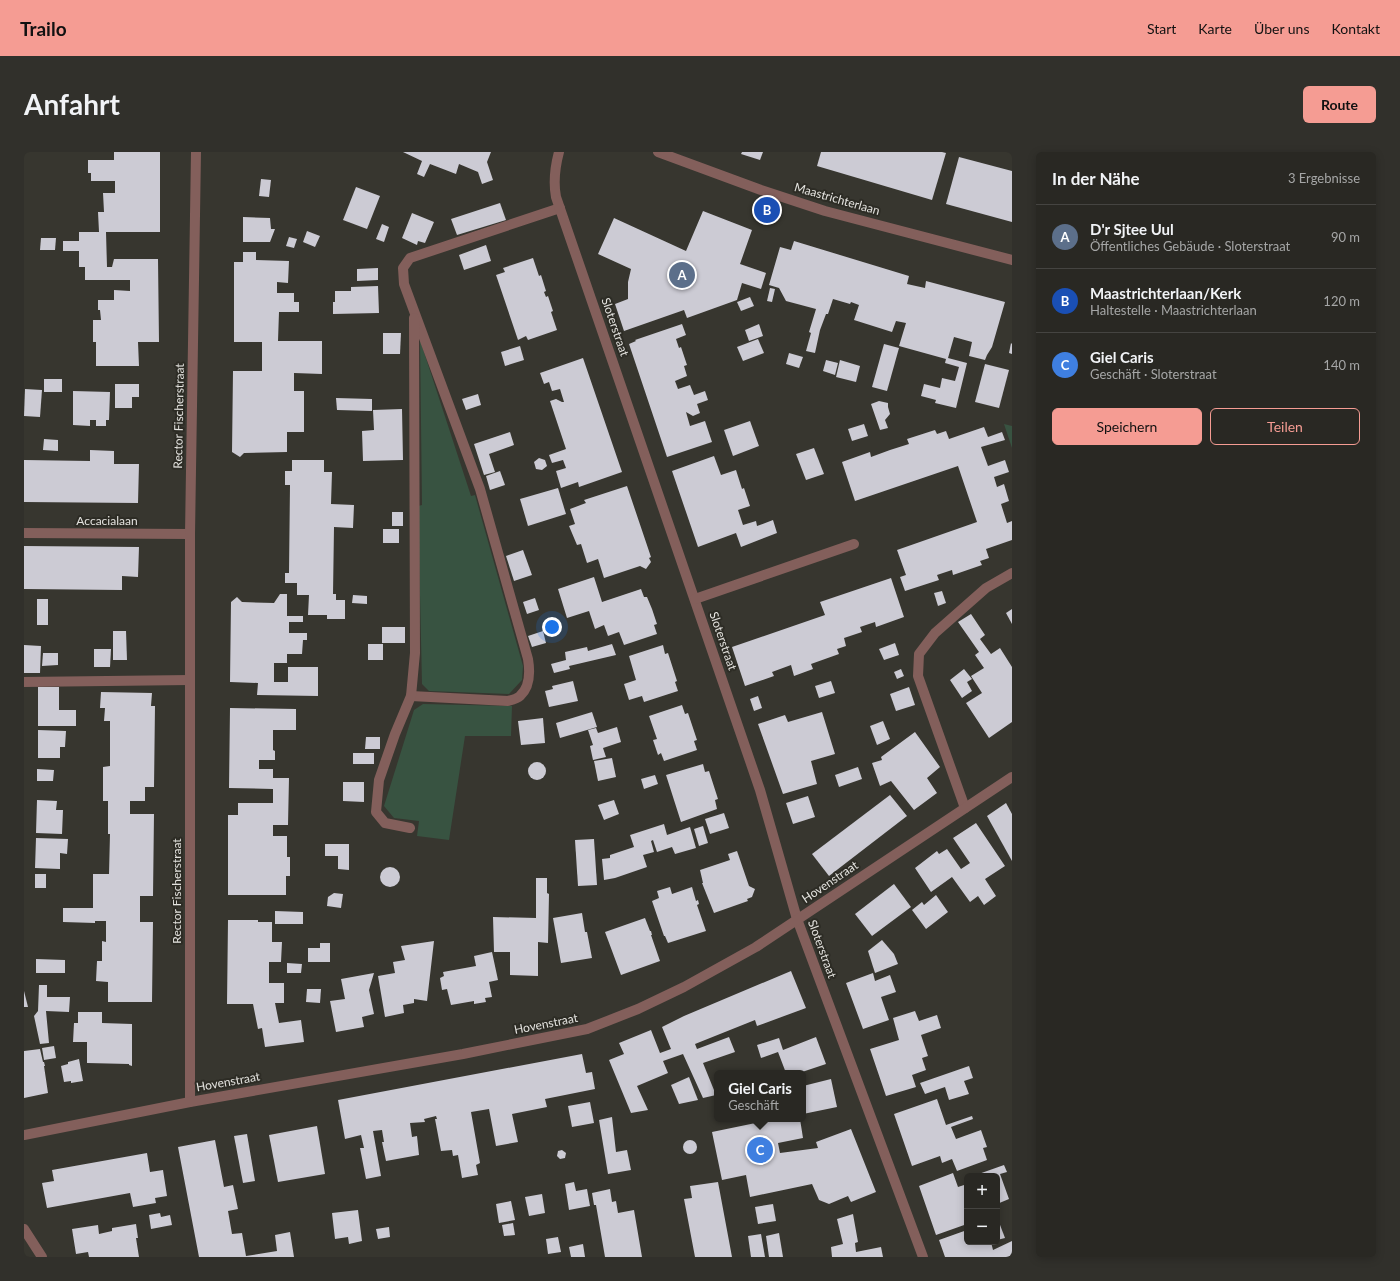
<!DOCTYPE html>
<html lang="de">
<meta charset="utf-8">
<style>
body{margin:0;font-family:Lato,sans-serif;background:#31302b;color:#f1f3f6}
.controls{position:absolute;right:12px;bottom:12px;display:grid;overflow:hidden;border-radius:6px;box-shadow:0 2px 10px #0003}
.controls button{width:36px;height:36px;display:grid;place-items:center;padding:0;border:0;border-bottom:1px solid #454441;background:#292823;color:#f1f3f6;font:20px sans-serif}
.you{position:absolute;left:528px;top:475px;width:14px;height:14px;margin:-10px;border:3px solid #fff;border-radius:50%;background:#1a73e8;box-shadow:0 0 0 6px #1a73e833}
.badge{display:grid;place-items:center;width:26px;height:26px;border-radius:50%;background:#f59c93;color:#fff;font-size:13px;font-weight:700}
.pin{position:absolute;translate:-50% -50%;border:2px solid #fff;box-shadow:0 1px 4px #0006}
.popup{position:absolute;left:690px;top:918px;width:92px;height:52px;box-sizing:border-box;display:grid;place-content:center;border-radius:6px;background:#292823;filter:drop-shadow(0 1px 3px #0005);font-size:13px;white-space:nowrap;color:#a5a6a6}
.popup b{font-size:15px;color:#f1f3f6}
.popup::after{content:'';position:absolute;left:50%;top:100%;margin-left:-8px;border:8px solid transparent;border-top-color:#292823}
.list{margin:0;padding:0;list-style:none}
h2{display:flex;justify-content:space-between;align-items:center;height:52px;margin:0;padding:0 16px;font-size:17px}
h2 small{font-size:13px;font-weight:400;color:#a5a6a6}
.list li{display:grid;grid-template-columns:26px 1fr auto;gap:12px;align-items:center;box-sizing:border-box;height:64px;padding:0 16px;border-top:1px solid #454441}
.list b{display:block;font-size:15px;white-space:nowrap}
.list p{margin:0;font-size:13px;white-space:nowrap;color:#a5a6a6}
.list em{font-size:13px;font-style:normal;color:#a5a6a6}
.actions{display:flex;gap:8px;padding:12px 16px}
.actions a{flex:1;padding:9px 0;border:1px solid #f59c93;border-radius:6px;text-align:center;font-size:14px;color:#f59c93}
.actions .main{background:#f59c93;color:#111}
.map{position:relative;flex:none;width:988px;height:1105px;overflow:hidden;border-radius:6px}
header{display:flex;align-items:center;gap:24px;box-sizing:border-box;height:56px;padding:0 20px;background:#f59c93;color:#111}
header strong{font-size:19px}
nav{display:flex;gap:22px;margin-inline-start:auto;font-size:14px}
.intro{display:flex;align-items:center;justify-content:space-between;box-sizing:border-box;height:96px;padding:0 24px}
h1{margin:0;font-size:28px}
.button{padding:10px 18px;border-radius:6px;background:#f59c93;color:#111;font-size:14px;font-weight:700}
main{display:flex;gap:24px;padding:0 24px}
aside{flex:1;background:#292823;border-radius:6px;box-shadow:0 2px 10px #0003}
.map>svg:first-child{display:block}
</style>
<header>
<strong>Trailo</strong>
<nav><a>Start</a><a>Karte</a><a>Über uns</a><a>Kontakt</a></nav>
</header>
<div class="intro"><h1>Anfahrt</h1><a class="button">Route</a></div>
<main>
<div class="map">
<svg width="988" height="1105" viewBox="0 0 988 1105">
<rect width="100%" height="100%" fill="#37362f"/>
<g fill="#385341">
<path d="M396 188 447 344 451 343 499 514 498 528 485 542 405 539 398 532 394 354 398 353Z"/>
<path d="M980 272 988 274V296Z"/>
<path d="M399 552 488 554 487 584H441L425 688 393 684 395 669 370 666 360 654 390 558Z"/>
</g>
<g fill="#cccbd4">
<path d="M90 0H136V80H82L83 115H88L90 107H134L135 190H114L115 214H72V190H69V168H77L76 158H74V148H90V138L106 139V128H61V115H55V99H39V89H55V80H75L74 60H80L79 41H91V29H67V21H64V8H90Z"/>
<path d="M379 0H467L463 10 469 28 458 32 454 20 435 12 432 22 406 12 400 25 393 22 398 9Z"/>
<path d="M718 0H739L736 8 717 2Z"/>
<path d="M797 0H918L922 1 908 48 793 14Z"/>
<path d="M935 5 988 19V70L922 52Z"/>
<path d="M237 27 247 28 245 45 235 44Z"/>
<path d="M332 35 356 44 343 77 319 68Z"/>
<path d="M476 51 482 68 433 83 427 67Z"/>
<path d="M679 59 728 78 716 112 742 121 737 137 718 131 713 148 663 166 660 158 600 179 591 152 604 147V130L607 117 574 102 590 66 662 99Z"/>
<path d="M388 61 410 70 401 91 394 89 393 93 378 86Z"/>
<path d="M219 65 246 66 247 77H251L246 90H219Z"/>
<path d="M358 72 365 75 360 90 352 87Z"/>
<path d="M283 79 296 84 291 95 279 90Z"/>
<path d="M265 85 273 87 270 96 262 94Z"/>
<path d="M17 86H32L31 98H16Z"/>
<path d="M770 89 885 124 883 132 901 136 902 129 981 150 968 195 963 203 961 208 945 204 948 190 930 185 924 206 943 211 932 256 911 251 912 248 897 244 900 232 916 236 918 226 931 229 935 215 921 211 922 207 875 194 882 171 872 169 868 180 830 168 835 153 827 150 826 152 809 147 804 162H802L796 178 791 201 782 199 787 181 785 180 792 157 762 149 755 136 745 133 756 95 767 98Z"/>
<path d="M462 93 467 109 440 118 435 103Z"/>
<path d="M219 100H232V108L265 109 264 131 253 130V141H270V150H275V160H255L254 189H298V222L270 221V239H280V280H263V300L220 301 216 305 208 300 209 219H238V190H210V110H219Z"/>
<path d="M509 106 515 124 517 123 522 139 520 140 522 145 524 144 529 159 527 160 533 178 504 188 502 184 494 188 472 123 481 120 479 116Z"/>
<path d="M354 116V128L333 129V117Z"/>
<path d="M354 134 355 161 309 162V150H311V139H327V135Z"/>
<path d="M746 136 751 137 748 150 743 149Z"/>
<path d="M726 145 730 154 717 159 713 150Z"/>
<path d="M658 172 662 183 652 187 655 196 657 195 663 213 660 214 663 224 651 229 654 237 666 233 670 243 681 239 684 248 673 252 676 261 669 264 662 260 666 274 681 269 688 290 643 305 605 192 612 189 611 188Z"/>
<path d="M735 172 739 184 725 189 721 178Z"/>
<path d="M359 181H377L376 202H359Z"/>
<path d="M734 187 740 201 719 209 713 195Z"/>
<path d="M987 191 988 192V202L985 201Z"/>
<path d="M860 192 875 196 863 239 848 235Z"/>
<path d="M496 194 500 208 481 214 477 200Z"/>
<path d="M765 201 779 205 775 216 762 212Z"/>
<path d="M559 206 598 320 555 335 554 330 537 336 532 319 542 316 539 308 528 311 525 303 542 297 526 249 532 247 538 250H540L536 237 528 239 525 230 520 232 516 221Z"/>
<path d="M802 208 814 211 811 223 799 219Z"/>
<path d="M816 208 836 214 832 230 812 225Z"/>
<path d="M961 212 985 218 975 256 951 250Z"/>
<rect x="20" y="227" width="18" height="13"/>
<path d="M91 232H115V245H108V256H91Z"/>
<path d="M1 237 18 238 16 265 0 264Z"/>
<path d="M49 239 86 240 85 268H82V274H72V268H66V274L49 273Z"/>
<path d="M454 242 457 253 442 258 438 247Z"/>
<path d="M312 246 348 247V259L313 258Z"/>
<path d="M855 249 864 251V255L866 262 861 268 864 276 856 278 847 252Z"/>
<path d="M378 257 379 308 339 309 338 279 350 278 349 258Z"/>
<path d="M726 269 735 294 709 304 700 278Z"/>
<path d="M840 272 844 284 828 289 824 277Z"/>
<path d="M960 275 964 285 978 280 981 288 957 295 964 314 981 308 985 320 970 325 973 335 980 332 985 349 977 352 983 371 988 369V388L962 397 965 406 956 409 958 413 929 423 928 418 913 423 915 428 881 439 876 425 882 423 873 398 953 370 934 314 831 349 818 310 846 300 847 305 866 298 885 292 883 287 911 278 913 282 922 279 925 287Z"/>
<path d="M486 280 490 293 465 302 471 320 460 323 450 292Z"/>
<path d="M20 287 34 288V299L19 298Z"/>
<path d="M790 296 800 322 782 328 772 302Z"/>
<path d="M66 298 90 299V312H115L114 351 0 350V308L66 309Z"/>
<path d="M690 304 697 323 712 318 718 337 720 336 726 354 714 358 719 373 732 369 733 374 749 368 753 381 717 395 712 381 674 395 648 319Z"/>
<path d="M515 306 521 308 523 314 518 318 512 317 510 310Z"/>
<path d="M268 308H300V320H308L307 352 330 353 329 376 310 375 309 442H312V448H321V467H303V463H284L285 443H273V431H261V421H265L266 333H261V319H268Z"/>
<path d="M476 319 481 333 466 338 462 324Z"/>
<path d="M603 334 627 405 625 406 627 410 622 417 616 414 580 426 574 407 563 411 557 392 553 393 545 374 551 372 546 357 562 351 560 348Z"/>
<path d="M534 336 542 362 504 374 496 347Z"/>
<rect x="368" y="360" width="11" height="14"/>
<rect x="359" y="377" width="16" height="14"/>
<path d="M0 394 115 395 114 425 98 424V438L0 437Z"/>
<path d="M499 398 508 423 490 429 482 404Z"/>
<path d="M570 425 578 450 617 437 620 445H623L628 457 633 472 630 473 633 482 600 493 595 480 584 484 580 473 571 477 565 459 543 466 534 437Z"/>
<path d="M867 426 880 465 852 475 851 470 836 475 838 480 820 486 822 494 813 497 815 502 787 512 789 517 770 524 767 513 748 520 750 524 721 534 708 495 801 463 796 450Z"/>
<path d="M918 439 922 451 914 454 910 441Z"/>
<path d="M256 442H263V464H279V470H265V481H283V488H279L278 502H263V511H250V530H264V515H294V544L233 543 234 531 206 530 207 450 213 445 218 450 250 451Z"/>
<path d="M329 443 343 444V452L328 451Z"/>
<path d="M511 446 515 458 503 462 499 450Z"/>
<rect x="13" y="447" width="11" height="26"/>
<path d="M988 457V472L982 461Z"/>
<path d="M947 462 961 483 956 487 967 502 976 496 988 515V570L965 586 942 551 958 541 947 524 960 516 951 503 955 500 934 470Z"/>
<rect x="358" y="475" width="23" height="16"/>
<path d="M89 479H102L103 508H89Z"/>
<path d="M519 479 522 491 508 495 504 484Z"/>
<path d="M871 491 875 503 860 508 855 497Z"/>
<rect x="344" y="492" width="15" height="16"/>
<path d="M588 492 592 503 545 514 546 517 530 521 527 512 542 508 541 500 563 495 564 499Z"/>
<path d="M0 493 17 494 16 521H0Z"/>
<path d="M639 493 641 502 644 501 653 529 651 530 654 539 620 550 618 544 605 548 600 532 612 528 605 504Z"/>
<path d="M70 497H87L86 515H70Z"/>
<path d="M19 501H34V513L18 514Z"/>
<path d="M877 517 880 524 873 527 870 520Z"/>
<path d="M940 517 948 527 943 530 948 539 938 546 926 528Z"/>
<path d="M549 529 554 549 525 555 521 539 529 537 528 534Z"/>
<path d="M807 529 811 541 795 546 791 534Z"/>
<path d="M14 535H35V558H52V574H14Z"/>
<path d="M885 535 891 553 872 559 866 542Z"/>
<path d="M77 540 128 541 127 554H131L130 635H121V649H106V662H130L129 744H116V770H129L128 850H84V830L72 829 73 809H78V789L82 790V769H71V771L39 770V756H69V722H85L86 682H84V649H79V615L86 614V569H80L81 556H76Z"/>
<path d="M734 544 738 556 730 559 726 547Z"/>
<path d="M658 553 661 562 664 561 673 588 670 589 673 598 640 609 637 601 634 603 629 588 633 587 625 564Z"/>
<path d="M206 556 272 557V578H249V598L251 599V608H235V617H249V626H265L264 673H249V684H263V705H266V724H262V743H204V663H214V651H249V637L205 636Z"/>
<path d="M568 560 573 575 536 586 532 571Z"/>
<path d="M798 560 811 602 787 609 793 632 759 642 734 572 761 563 764 570Z"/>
<path d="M519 566 521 591 497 593 494 569Z"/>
<path d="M859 569 866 587 853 593 846 574Z"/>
<path d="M593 575 597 590 579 596 582 605 569 608 566 594 569 593 564 578 572 576 574 581Z"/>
<path d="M14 578 42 579 41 595H36V606H14Z"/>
<path d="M891 580 916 615 903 626 913 641 890 658 867 629 856 634 848 611 858 608 857 605Z"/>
<path d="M342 585H356V597H341Z"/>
<rect x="329" y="601" width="21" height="11"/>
<path d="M588 606 592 625 574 629 570 609Z"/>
<circle cx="513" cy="619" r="9"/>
<path d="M679 612 681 620 685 619 694 647 691 648 693 657 657 670 642 623Z"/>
<path d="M834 615 838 627 815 635 811 623Z"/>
<path d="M13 617 30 618 29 629H13Z"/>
<path d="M631 623 634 632 620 637 617 627Z"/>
<path d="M319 630H340V650L319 649Z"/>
<path d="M866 643 883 664 805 724 788 702Z"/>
<path d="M784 644 791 665 769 672 762 651Z"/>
<path d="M13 648 33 649 32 658H39L38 682 12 681Z"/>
<path d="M590 648 595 662 580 668 574 653Z"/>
<path d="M982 651 988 662V709L963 664Z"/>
<path d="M700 661 705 676 686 682 681 667Z"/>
<path d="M952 671 981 714 961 727 972 744 960 753 954 744 946 750 928 725 907 740 891 716 913 699 915 702 923 697 937 717 946 711 929 686Z"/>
<path d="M640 672 643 683 666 675 672 696 651 702 648 695 633 700 629 688 627 689 630 700 619 703 623 715 591 726 580 728 578 707 586 706V703L610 695 606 683Z"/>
<path d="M679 674 684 691 675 694 670 677Z"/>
<path d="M12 686 44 687 43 702 36 701V717L11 716Z"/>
<path d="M570 687 573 733 554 734 551 688Z"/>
<path d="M301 692H325V718L314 717V704H301Z"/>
<path d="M713 699 725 734 731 737 728 745 723 747 724 749 690 761 678 731H679L676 718 706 708 704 702Z"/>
<circle cx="366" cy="725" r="10"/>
<rect x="11" y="722" width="11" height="14"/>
<path d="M512 726H523V741L525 742 524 791 514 790V824L486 823V800H470L469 765 512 766Z"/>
<path d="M870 732 887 755 848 784 831 762Z"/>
<path d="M646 735 648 742 668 735 672 749 674 748 675 752 673 753 682 779 644 791 641 784H640L628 749 635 746 633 739Z"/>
<path d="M310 741 319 742 317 756 303 754 304 745Z"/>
<path d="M912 743 924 760 902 777 888 758 898 750 900 753Z"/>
<path d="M251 759 279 760V772H251Z"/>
<path d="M558 761 561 780H563L568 806 537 811 529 766Z"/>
<path d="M621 766 626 779H627L628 783H627L636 809 597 823 581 780Z"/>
<path d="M204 768H234V770H248V790H258L257 810H245V831H260V851H251L255 871 277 868 280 890 241 895 238 876 234 877 229 852H203Z"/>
<path d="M858 788 870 802 874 812 851 821 844 799Z"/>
<path d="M410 789 403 849 390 847V851L379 853 380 861 361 865 354 824 371 821 369 810 381 808 377 794Z"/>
<path d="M296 791H306V810H284V796H296Z"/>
<path d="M468 800 474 828 465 830 468 845 461 846 462 850 450 852V849L427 853 423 837 418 838 416 826 420 824 419 820 452 814 450 804Z"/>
<path d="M12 807 41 808V821H12Z"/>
<path d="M263 811 278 812 277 821H263Z"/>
<path d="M767 819 782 856 733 874 731 868 671 892 673 897 705 885 711 900 679 911 692 943 679 946 659 902 639 909 644 921 613 934 624 958 607 961 585 908 600 902 595 891 627 878 636 901 647 897 638 875 660 864Z"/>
<path d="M350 821 345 838 350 862 338 865 340 875 312 880 306 849 321 847 317 827Z"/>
<path d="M849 821 851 829 866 823 872 840 857 845 865 868 839 877 822 831Z"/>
<path d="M15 833H23V845H46L45 860 22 859 25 891 16 892 10 864 14 859Z"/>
<path d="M283 837H297L296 851 282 850Z"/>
<path d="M0 839 4 855H0Z"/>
<path d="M891 859 895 869 913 863 917 876 897 883 904 904 898 906 902 918 888 923 892 935 862 944 846 897 875 888 869 866Z"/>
<path d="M54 860H78V871L108 872V914L105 913V912L63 911V890H49L50 871H54Z"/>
<path d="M792 885 802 912 775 921H762L754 900 737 906 733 893 755 886 759 898Z"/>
<path d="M30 894 32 906 20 908 18 896Z"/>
<path d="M16 897 19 910H20L21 914H20L24 941 0 946V899Z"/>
<path d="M558 902 562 921 568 920 571 937 521 947 523 955 488 962 494 990 472 994 465 957 447 960 456 1011 452 1013 454 1023 438 1026 434 1003 429 1004 428 998 417 999 411 967H413L412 964 400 967 401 970 386 971 388 985 393 984 395 1003 362 1009 358 990H360L358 978 349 979 357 1024 342 1027 336 996H340L337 983 321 987 314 948Z"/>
<path d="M55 907 59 929 47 931V929L40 930 37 914 44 912V910Z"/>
<path d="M945 914 949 926 940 929 945 942 925 948 921 935 901 942 896 931Z"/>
<path d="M665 925 674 948 655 952 647 933Z"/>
<path d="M807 927 813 955 779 962V934Z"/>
<path d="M913 947 922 973 948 964 949 967 927 975 932 987 957 978 963 995 959 996 963 1008 933 1019 928 1007 918 1011 916 1004 888 1014 870 962Z"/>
<path d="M566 950 570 971 548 975 544 954Z"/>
<path d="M588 965 592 1000 603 998 607 1018 584 1022 575 968Z"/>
<path d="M751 967H776L779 986 754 991 756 1001 794 996 792 990 827 977 852 1040 827 1050 824 1044 805 1052 795 1048 788 1032 726 1045 722 1023 698 1028 688 980Z"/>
<path d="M293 974 301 1022 254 1030 245 983Z"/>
<path d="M223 982 231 1029 219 1031 210 984Z"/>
<path d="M191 988 200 1035 209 1033 214 1057 204 1059 208 1082 218 1081 222 1104 253 1099 251 1083 266 1080 270 1105H175L154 995Z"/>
<circle cx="666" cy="995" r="7"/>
<path d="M538 998 542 1001 541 1006 536 1007 533 1004 534 999Z"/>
<path d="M123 1001 126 1020 139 1018 143 1044 131 1046 132 1051 109 1055 106 1041 23 1056 18 1031 30 1029 28 1018Z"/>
<path d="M980 1013 983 1020 976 1022 985 1047 973 1052V1024H949Z"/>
<path d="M929 1021 934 1035 943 1032V1072L912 1083 895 1034Z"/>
<path d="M550 1030 552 1039 563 1037 566 1054 545 1058 541 1032Z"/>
<path d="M694 1030 708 1105H671L660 1047 668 1046 666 1034Z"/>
<path d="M586 1037 588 1050 592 1049 594 1061 610 1058 618 1105H581L572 1053H570L568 1041Z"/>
<path d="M518 1042 521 1061 505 1064 501 1045Z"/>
<path d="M487 1049 491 1068 475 1071 472 1052Z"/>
<path d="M749 1052 752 1069 734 1072 731 1055Z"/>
<path d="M334 1058 338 1089 325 1092 324 1085 311 1087 308 1061Z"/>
<path d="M136 1061 137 1065 146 1063 148 1073 127 1077 125 1063Z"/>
<path d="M829 1062 834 1090 831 1091 832 1100 857 1095 859 1105H808L807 1095 819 1092 813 1067Z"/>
<path d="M973 1065 981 1086 973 1088Z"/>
<path d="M489 1071 491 1083 480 1084 478 1073Z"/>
<path d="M112 1072 114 1086H112L115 1105H65L64 1100 52 1102 48 1077 74 1073 75 1082 88 1079V1076Z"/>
<path d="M365 1075 366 1085 354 1087 352 1077Z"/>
<path d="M943 1078V1090H967L969 1098 988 1089V1105H921L915 1088Z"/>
<path d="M755 1081 759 1105H745L742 1084Z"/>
<path d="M737 1082 741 1105H727L724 1084Z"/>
<path d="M534 1085 537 1100 524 1102 522 1087Z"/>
<path d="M559 1092 561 1105H547L545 1095Z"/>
</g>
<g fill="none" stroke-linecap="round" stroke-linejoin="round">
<g stroke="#835f5b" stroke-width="10">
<path d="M387 544 484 549C488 548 493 547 496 544 506 535 506 519 504 507L456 337 380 132 379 116 386 106 536 56"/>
<path d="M941 656 894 524 895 502 911 481 962 436 988 421"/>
<path d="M386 676 361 671 352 660 355 628 371 582 387 544 391 501 390 166"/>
</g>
<g stroke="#835f5b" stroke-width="10">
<path d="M535 0C531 15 529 29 532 45L736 638 773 767 899 1105"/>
<path d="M634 0 737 38 801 59 988 108"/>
<path d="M0 381 166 382"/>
<path d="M671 447 830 392"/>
<path d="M0 530 166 528"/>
<path d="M166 950V382L172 0"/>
<path d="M0 983 166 950 439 902 563 877 614 857 660 835 732 795 988 625"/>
<path d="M0 1077 18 1105"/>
</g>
</g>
<g text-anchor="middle" stroke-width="4" stroke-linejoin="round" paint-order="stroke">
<g font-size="12" fill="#e3e2de" stroke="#2d2c25">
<text transform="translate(813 47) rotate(16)" y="4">Maastrichterlaan</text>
<text transform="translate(591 175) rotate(71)" y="4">Sloterstraat</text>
<text transform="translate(155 264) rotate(-89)" y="4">Rector Fischerstraat</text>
<text x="83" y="373">Accacialaan</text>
<text transform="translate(699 489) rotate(71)" y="4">Sloterstraat</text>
<text transform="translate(806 730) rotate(-34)" y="4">Hovenstraat</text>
<text transform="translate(153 739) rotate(-90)" y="4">Rector Fischerstraat</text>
<text transform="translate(798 797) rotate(70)" y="4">Sloterstraat</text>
<text transform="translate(522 872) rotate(-11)" y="4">Hovenstraat</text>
<text transform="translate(204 930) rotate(-10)" y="4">Hovenstraat</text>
</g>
</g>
</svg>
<div class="controls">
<button>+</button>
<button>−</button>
</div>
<div class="you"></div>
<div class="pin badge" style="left:658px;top:123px;background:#5c6f8a">A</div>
<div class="pin badge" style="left:743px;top:58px;background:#1a4fb4">B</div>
<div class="pin badge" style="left:736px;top:998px;background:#3f7fe0">C</div>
<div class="popup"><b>Giel Caris</b>Geschäft</div>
</div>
<aside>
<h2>In der Nähe<small>3 Ergebnisse</small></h2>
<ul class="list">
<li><span class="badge" style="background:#5c6f8a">A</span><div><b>D'r Sjtee Uul</b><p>Öffentliches Gebäude · Sloterstraat</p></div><em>90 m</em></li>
<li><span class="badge" style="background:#1a4fb4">B</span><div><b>Maastrichterlaan/Kerk</b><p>Haltestelle · Maastrichterlaan</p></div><em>120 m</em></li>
<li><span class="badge" style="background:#3f7fe0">C</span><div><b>Giel Caris</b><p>Geschäft · Sloterstraat</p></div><em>140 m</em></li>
</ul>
<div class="actions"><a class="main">Speichern</a><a>Teilen</a></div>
</aside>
</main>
